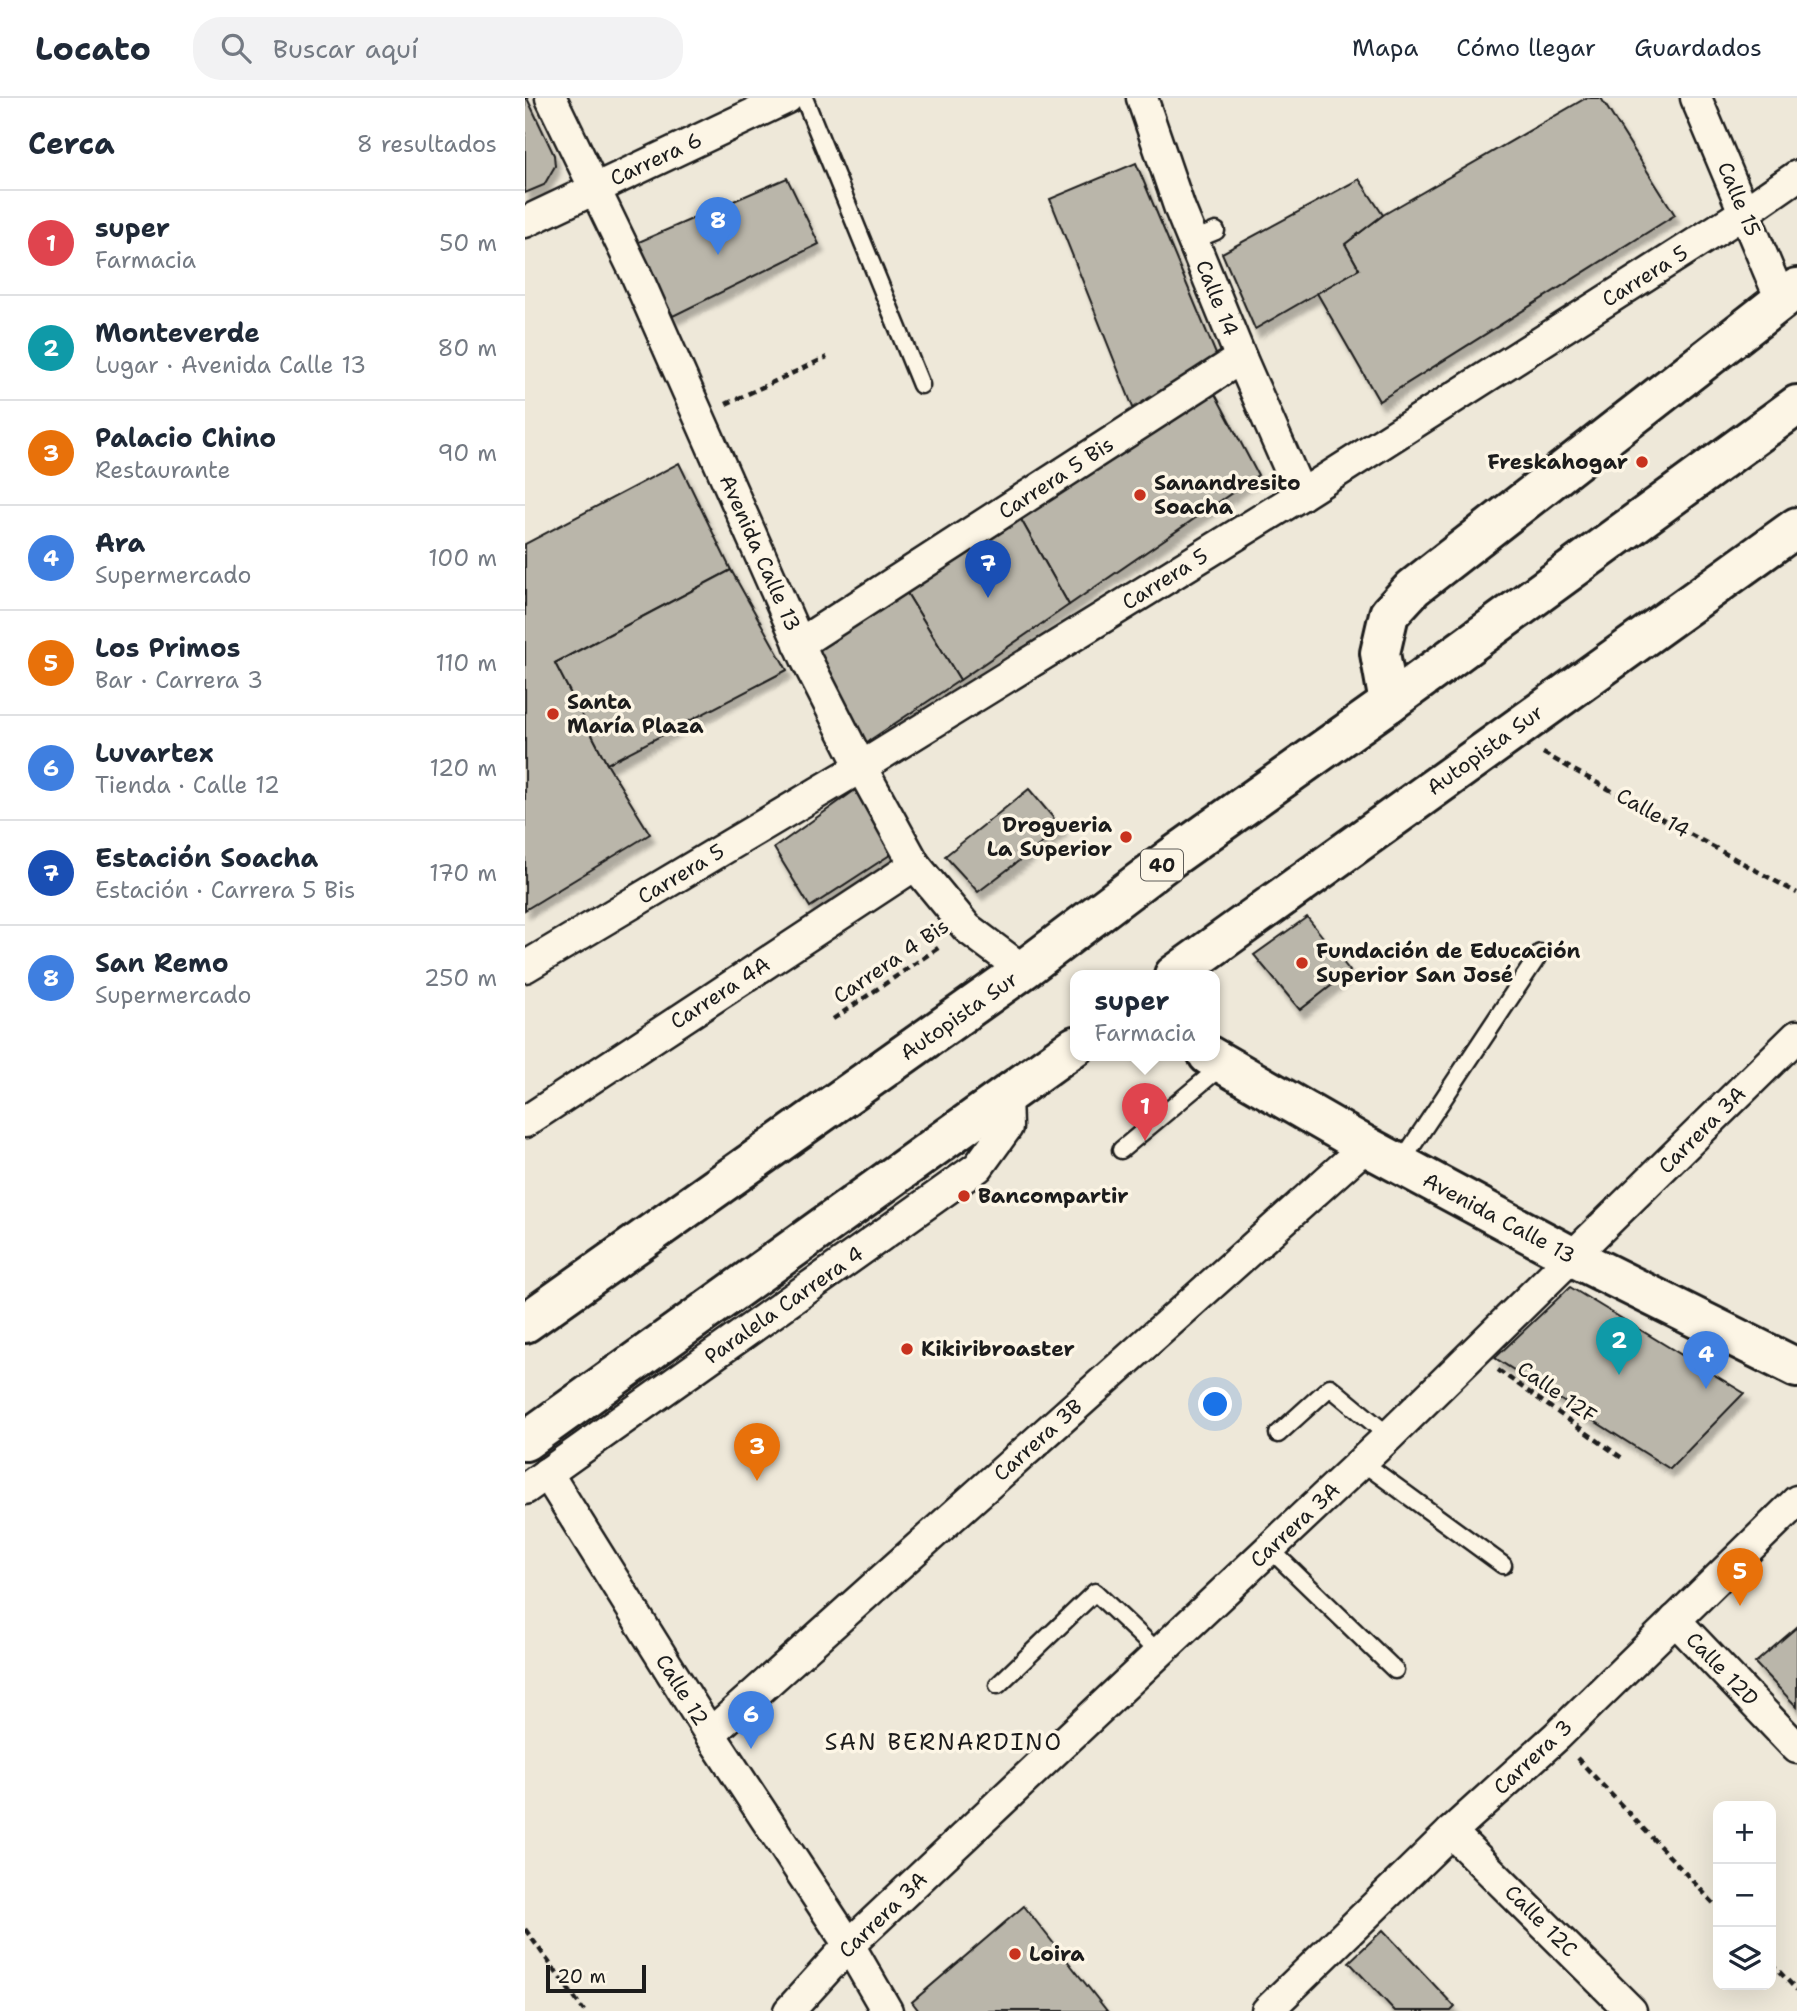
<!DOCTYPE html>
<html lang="es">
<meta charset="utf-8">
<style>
body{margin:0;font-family:"Shantell Sans",sans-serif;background:#f2f2f3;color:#1f2937}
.controls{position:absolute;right:21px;bottom:21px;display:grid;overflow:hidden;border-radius:14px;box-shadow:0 7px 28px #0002}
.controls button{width:63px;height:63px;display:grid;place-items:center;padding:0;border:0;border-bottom:2px solid #e0e1e3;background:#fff;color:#1f2937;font:35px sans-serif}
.scale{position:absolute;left:21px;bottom:18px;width:100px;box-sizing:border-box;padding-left:7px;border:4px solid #1c1c1c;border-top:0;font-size:19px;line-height:24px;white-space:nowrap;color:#1c1c1c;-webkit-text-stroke:5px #fcf5e5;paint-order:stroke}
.you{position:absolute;left:691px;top:1307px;width:24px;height:24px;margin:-18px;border:5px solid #fff;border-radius:50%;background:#1a73e8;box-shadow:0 0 0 10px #1a73e833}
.badge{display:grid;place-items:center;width:46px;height:46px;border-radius:50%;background:#1a73e8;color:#fff;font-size:23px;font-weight:700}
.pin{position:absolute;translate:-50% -58px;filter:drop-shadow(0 2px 4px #0008)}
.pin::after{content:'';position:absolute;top:37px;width:24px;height:21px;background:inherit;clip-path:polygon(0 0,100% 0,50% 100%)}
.popup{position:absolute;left:545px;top:872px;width:150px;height:91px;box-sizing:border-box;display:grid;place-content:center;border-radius:14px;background:#fff;filter:drop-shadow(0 2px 5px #0005);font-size:23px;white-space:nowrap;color:#747a83}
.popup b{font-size:26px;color:#1f2937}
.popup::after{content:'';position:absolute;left:50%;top:100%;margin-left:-14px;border:14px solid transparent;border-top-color:#fff}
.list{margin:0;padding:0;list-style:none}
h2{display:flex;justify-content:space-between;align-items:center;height:91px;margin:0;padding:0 28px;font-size:30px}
h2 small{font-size:23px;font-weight:400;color:#747a83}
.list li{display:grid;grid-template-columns:46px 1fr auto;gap:21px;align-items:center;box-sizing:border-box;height:105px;padding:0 28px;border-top:2px solid #e0e1e3}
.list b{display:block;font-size:26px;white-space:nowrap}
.list p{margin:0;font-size:23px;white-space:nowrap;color:#747a83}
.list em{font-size:23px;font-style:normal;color:#747a83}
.icon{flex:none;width:38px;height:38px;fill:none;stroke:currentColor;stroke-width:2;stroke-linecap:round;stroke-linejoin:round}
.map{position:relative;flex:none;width:1272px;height:1913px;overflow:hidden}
header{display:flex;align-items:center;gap:42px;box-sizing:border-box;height:98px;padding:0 35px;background:#fff;border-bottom:2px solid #e0e1e3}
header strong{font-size:33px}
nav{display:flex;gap:38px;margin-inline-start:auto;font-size:24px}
.search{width:490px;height:63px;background:#f2f2f3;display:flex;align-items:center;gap:18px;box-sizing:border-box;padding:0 24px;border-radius:28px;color:#747a83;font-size:26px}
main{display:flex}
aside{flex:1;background:#fff}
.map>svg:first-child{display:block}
</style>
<header>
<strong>Locato</strong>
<div class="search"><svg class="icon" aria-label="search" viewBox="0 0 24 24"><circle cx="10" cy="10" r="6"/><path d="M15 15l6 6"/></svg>Buscar aquí</div>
<nav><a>Mapa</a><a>Cómo llegar</a><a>Guardados</a></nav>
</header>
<main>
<aside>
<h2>Cerca<small>8 resultados</small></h2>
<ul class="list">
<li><span class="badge" style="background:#e0444e">1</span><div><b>super</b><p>Farmacia</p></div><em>50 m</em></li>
<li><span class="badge" style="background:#0f9aa8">2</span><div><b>Monteverde</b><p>Lugar · Avenida Calle 13</p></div><em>80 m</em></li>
<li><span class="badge" style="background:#e8710a">3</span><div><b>Palacio Chino</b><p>Restaurante</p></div><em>90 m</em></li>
<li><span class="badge" style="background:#3f7fe0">4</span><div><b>Ara</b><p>Supermercado</p></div><em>100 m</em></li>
<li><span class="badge" style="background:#e8710a">5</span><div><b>Los Primos</b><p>Bar · Carrera 3</p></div><em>110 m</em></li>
<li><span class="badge" style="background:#3f7fe0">6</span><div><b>Luvartex</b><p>Tienda · Calle 12</p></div><em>120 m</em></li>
<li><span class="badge" style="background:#1a4fb4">7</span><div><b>Estación Soacha</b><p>Estación · Carrera 5 Bis</p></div><em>170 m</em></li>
<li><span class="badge" style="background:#3f7fe0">8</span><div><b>San Remo</b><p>Supermercado</p></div><em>250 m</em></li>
</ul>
</aside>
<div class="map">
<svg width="1272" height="1913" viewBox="0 0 1272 1913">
<defs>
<filter id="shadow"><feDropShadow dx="4.5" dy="8" stdDeviation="2" flood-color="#0004"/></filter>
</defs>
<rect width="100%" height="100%" fill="#eee8d9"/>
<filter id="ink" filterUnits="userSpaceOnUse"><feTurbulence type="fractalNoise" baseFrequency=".0143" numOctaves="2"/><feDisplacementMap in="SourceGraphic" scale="14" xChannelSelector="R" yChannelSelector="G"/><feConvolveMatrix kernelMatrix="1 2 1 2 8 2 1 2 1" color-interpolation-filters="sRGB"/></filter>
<g filter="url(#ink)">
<g fill="#bab6aa" stroke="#1c1c1c" stroke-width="2" filter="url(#shadow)">
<path d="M0 0H2L29 57 30 68 19 87 0 95Z"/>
<path d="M1061 0H1076L1150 117 854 303 792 195 834 171 820 146 858 117Z"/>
<path d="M611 65 693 261 609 312 525 101Z"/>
<path d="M262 80 294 146 148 218 109 146Z"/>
<path d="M834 81 858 117 820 146 834 171 730 231 697 155Z"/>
<path d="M689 294 733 377 544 507 494 418Z"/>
<path d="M154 365 206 472 30 565 82 666 125 736 0 812V446Z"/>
<path d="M494 418 544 507 435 582 380 492Z"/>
<path d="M206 472 262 572 82 666 30 565Z"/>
<path d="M380 492 435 582 339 646 290 551Z"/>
<path d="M333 690 371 753 285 809 249 750Z"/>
<path d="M504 691 537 730 453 794 420 758Z"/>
<path d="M782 819 825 873 775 912 729 857Z"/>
<path d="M1045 1189 1219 1295 1145 1371 970 1260Z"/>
<path d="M1272 1529V1609L1230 1565Z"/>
<path d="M499 1808 582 1913H394L387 1904Z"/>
<path d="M858 1832 930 1909 926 1913H870L824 1864Z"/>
</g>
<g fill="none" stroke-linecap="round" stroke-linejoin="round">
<g stroke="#1c1c1c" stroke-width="21">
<g id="lane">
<path d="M279 0 396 287"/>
<path d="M669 142 691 133"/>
<path d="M596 1052 698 967"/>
<path d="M875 1066 1015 855"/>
<path d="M753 1336 805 1289 864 1338"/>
<path d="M837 1364 978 1467"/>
<path d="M745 1451 870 1572"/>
<path d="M473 1587 570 1494 635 1556"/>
</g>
</g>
<g stroke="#1c1c1c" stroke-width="35">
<g id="street">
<path d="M26 0 110 174 282 563 336 669 390 767 442 830 498 872"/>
<path d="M617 0 655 111 716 260 776 397"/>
<path d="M1171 0 1256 202"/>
<path d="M0 124 262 0"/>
<path d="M274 546 716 260"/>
<path d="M0 869 336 669 776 397 1220 114 1272 78"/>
<path d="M0 1024 390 767"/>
<path d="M22 1375 185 1636 324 1847 362 1913"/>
<path d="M0 1391 453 1069 482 1029 481 997"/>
<path d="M1150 1522 1272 1650"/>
<path d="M185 1636 841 1048"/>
<path d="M926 1734 1106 1913"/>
<path d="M264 1913 324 1847 864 1338 1272 938"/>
<path d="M742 1913 926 1734 1032 1638 1272 1403"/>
</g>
</g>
<g stroke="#1c1c1c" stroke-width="44">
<path id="secondary" d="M683 957 841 1048 1048 1159 1272 1270"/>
</g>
<g stroke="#1c1c1c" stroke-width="44">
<g id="highway">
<path d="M864 605 855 555 864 516 888 490 1272 190"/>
<path d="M649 877 1272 429"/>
<path d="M0 1225 498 872 646 760 864 605 1272 307"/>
<path d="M0 1343 550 948"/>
</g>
</g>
<g stroke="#1c1c1c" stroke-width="4.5" stroke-dasharray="7 5" stroke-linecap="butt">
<path d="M201 306 302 259"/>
<path d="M1018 655 1272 795"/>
<path d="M308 921 416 848"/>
<path d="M973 1272 1097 1360"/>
<path d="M1052 1660 1193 1810"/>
<path d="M0 1831 59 1913"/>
<path d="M1246 1865 1272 1892"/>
</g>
<use href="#lane" stroke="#fcf5e5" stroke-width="16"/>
<use href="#street" stroke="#fcf5e5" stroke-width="30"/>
<use href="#secondary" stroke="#fcf5e5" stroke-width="38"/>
<use href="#highway" stroke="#fcf5e5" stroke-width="38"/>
</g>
</g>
<g fill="#c8321e" stroke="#fcf5e5" stroke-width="2.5">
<circle cx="1117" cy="364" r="7"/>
<circle cx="615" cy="397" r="7"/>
<circle cx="28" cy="616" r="7"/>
<circle cx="601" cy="739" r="7"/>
<circle cx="777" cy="865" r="7"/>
<circle cx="439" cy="1098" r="7"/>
<circle cx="382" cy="1251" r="7"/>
<circle cx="490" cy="1856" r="7"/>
</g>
<g text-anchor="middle" stroke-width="7" stroke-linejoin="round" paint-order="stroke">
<rect fill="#fcf5e5" stroke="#5f5d58" stroke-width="2" x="616" y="751.5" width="42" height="31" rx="5"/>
<g font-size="19" font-weight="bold" fill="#1c1c1c">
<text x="637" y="774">40</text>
</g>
<g font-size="21" fill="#1c1c1c" stroke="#fcf5e5">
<text transform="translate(131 61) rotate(-25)" y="7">Carrera 6</text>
<text transform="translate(1214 101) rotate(67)" y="7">Calle 15</text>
<text transform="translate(1120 178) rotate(-32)" y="7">Carrera 5</text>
<text transform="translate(692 200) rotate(68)" y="7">Calle 14</text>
<text transform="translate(531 380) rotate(-33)" y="7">Carrera 5 Bis</text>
<text transform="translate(235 455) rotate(66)" y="7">Avenida Calle 13</text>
<text transform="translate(640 481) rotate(-32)" y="7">Carrera 5</text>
<text transform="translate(960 652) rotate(-36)" y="7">Autopista Sur</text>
<text transform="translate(1128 715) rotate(29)" y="7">Calle 14</text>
<text transform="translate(156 776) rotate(-31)" y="7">Carrera 5</text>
<text transform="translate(366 863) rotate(-34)" y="7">Carrera 4 Bis</text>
<text transform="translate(195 895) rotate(-33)" y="7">Carrera 4A</text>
<text transform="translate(434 918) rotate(-35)" y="7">Autopista Sur</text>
<text transform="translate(1177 1032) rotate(-45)" y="7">Carrera 3A</text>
<text transform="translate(974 1120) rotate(28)" y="7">Avenida Calle 13</text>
<text transform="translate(259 1207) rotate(-35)" y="7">Paralela Carrera 4</text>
<text transform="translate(1032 1294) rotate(35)" y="7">Calle 12F</text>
<text transform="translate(513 1342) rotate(-42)" y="7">Carrera 3B</text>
<text transform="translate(770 1427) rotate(-43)" y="7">Carrera 3A</text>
<text transform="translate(1197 1571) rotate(46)" y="7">Calle 12D</text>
<text transform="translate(157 1592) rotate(58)" y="7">Calle 12</text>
<text transform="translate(1008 1659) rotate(-43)" y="7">Carrera 3</text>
<text transform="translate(358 1817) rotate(-44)" y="7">Carrera 3A</text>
<text transform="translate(1016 1823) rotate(45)" y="7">Calle 12C</text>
</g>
<g font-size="21" font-weight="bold" fill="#1c1c1c" stroke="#fcf5e5" text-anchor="start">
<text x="1103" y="371" text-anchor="end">Freskahogar</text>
<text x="629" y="392">Sanandresito<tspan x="629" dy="24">Soacha</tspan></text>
<text x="42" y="611">Santa<tspan x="42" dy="24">María Plaza</tspan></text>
<text x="587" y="734" text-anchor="end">Drogueria<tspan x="587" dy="24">La Superior</tspan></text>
<text x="791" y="860">Fundación de Educación<tspan x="791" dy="24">Superior San José</tspan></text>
<text x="453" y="1105">Bancompartir</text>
<text x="396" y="1258">Kikiribroaster</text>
<text x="504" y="1863">Loira</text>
</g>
<g font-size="23" letter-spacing="2" fill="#1c1c1c" stroke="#fcf5e5">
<text x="419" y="1652">SAN BERNARDINO</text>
</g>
</g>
</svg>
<div class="controls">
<button>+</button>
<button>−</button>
<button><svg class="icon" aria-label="layers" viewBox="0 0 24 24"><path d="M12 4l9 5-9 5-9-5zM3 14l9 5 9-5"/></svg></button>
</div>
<div class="scale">20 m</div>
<div class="you"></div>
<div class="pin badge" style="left:620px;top:1043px;background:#e0444e">1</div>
<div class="popup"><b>super</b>Farmacia</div>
<div class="pin badge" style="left:1094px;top:1277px;background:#0f9aa8">2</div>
<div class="pin badge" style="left:232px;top:1383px;background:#e8710a">3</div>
<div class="pin badge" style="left:1181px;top:1291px;background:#3f7fe0">4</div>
<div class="pin badge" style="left:1215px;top:1508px;background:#e8710a">5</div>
<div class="pin badge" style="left:226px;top:1651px;background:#3f7fe0">6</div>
<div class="pin badge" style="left:463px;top:500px;background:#1a4fb4">7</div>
<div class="pin badge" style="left:193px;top:157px;background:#3f7fe0">8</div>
</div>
</main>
